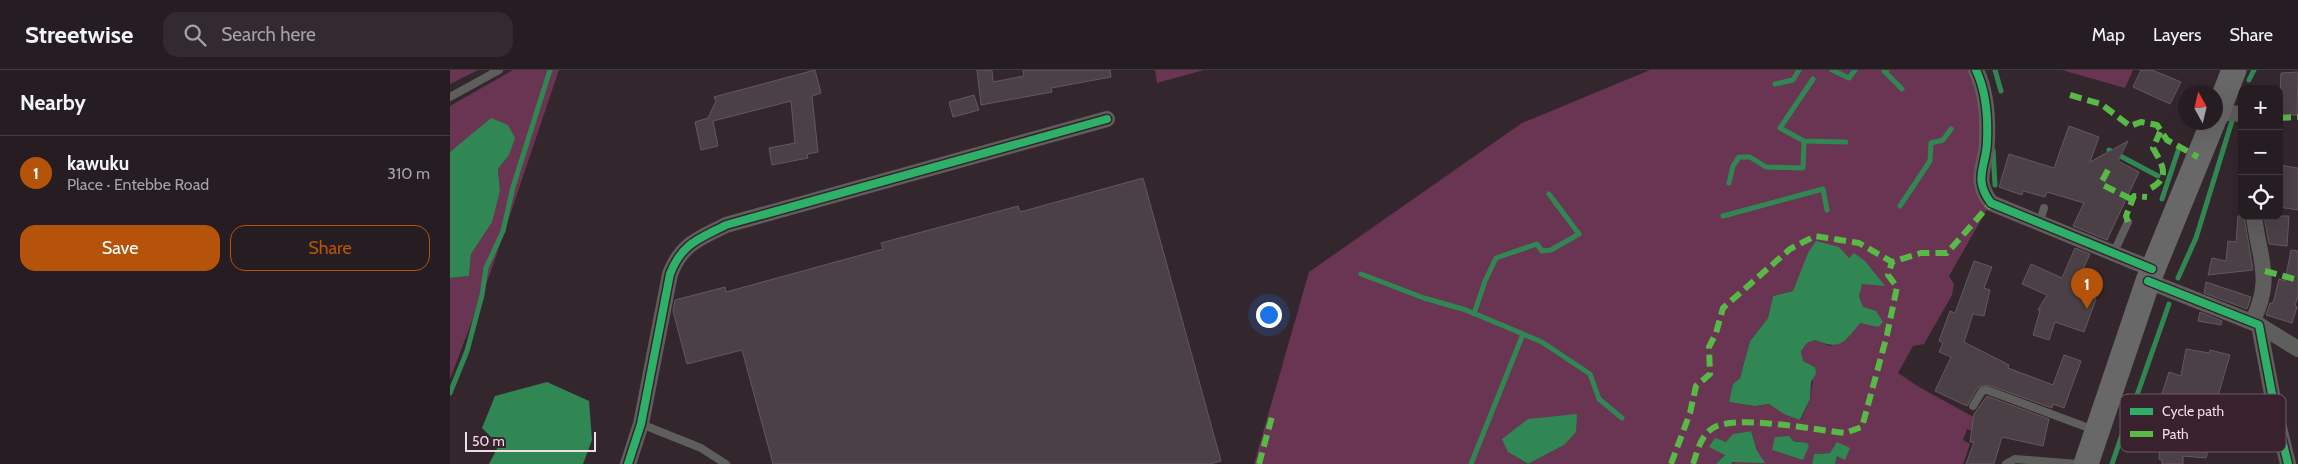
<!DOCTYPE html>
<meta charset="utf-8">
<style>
body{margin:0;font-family:Cabin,sans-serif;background:#322a2f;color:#f1f3f6}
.controls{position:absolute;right:15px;top:15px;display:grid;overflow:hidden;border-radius:10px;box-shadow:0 5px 20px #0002}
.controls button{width:45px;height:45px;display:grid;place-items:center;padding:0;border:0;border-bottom:1px solid #423b40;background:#261d22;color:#f1f3f6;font:25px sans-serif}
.compass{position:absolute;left:1728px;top:15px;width:45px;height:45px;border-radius:50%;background:#261d22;box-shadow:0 5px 20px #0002;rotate:352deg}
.scale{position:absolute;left:15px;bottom:12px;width:131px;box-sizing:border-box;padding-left:5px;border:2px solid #eedde5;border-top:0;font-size:14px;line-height:18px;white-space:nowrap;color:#eedde5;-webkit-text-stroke:4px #39212e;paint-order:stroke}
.you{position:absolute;left:818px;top:244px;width:18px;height:18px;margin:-12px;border:4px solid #fff;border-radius:50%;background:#1a73e8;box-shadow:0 0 0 8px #1a73e833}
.badge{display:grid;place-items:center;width:32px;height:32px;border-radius:50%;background:#b45309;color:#fff;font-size:16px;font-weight:700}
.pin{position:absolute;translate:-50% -41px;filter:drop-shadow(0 1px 2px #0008)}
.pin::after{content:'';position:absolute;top:26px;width:18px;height:15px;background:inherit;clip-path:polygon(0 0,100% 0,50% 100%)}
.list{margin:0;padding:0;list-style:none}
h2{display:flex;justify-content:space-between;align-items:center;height:65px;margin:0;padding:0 20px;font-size:21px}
h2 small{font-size:16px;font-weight:400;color:#a4a2a5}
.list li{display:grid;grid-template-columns:32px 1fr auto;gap:15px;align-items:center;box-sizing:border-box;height:75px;padding:0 20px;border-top:1px solid #423b40}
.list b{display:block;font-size:19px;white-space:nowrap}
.list p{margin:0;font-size:16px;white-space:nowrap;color:#a4a2a5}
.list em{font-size:16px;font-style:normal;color:#a4a2a5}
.actions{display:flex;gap:10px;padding:15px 20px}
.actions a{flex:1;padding:11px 0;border:1px solid #b45309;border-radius:15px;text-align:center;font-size:18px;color:#b45309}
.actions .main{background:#b45309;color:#fff}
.icon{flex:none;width:28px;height:28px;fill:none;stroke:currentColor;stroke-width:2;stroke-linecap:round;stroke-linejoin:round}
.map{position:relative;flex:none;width:1848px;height:394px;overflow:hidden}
header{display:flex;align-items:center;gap:30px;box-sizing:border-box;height:70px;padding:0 25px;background:#261d22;border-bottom:1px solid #423b40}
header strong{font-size:24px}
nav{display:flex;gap:28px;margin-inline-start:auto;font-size:18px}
.search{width:350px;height:45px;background:#322a2f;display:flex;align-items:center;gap:12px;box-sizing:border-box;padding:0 18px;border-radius:15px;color:#a4a2a5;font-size:19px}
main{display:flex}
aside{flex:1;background:#261d22}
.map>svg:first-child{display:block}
</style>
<header>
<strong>Streetwise</strong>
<div class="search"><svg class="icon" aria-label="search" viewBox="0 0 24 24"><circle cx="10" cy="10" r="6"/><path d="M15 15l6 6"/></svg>Search here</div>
<nav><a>Map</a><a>Layers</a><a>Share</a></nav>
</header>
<main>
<aside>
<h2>Nearby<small></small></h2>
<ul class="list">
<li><span class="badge">1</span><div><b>kawuku</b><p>Place · Entebbe Road</p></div><em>310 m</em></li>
</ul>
<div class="actions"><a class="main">Save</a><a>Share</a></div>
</aside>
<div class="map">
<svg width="1848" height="394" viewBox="0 0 1848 394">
<rect width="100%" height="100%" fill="#33272d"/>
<g fill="#693552" fill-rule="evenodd">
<path d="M0 0H28L0 14Z"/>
<path d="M63 0H109L41 201 0 309V208L19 206 21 184 41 152 50 121 48 99 59 85 6 77 0 82V36Z"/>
<path d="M705 0H754L707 13Z"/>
<path d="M1200 0H1520L1528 29 1539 136 1499 206 1504 214 1502 225 1474 274 1463 276 1448 303 1469 317 1529 350 1525 362 1517 359 1513 370 1520 374 1513 394H1385L1387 386 1380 383 1364 384 1362 394H1281L1307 381 1301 361 1284 364 1276 372 1275 385 1266 394H1078L1114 375 1058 382 1077 394H804L859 202 1072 53ZM1389 178 1399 188 1411 214 1409 226 1413 238 1428 257 1410 252 1397 269 1380 276 1365 270 1357 273 1351 281 1353 291 1365 297 1360 329 1351 350 1319 334 1305 336 1280 332 1283 314 1290 308 1300 271 1318 248 1323 226 1343 221 1351 203ZM1343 371H1349L1353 390 1322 380Z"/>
<path d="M1612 0H1683L1675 18Z"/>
</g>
<g fill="#318753">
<path d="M41 48 58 55 65 68 59 85 48 99 50 121 42 152 21 184 19 206 0 208V82Z"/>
<path d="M1366 171 1389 177 1399 188 1404 183 1415 191 1435 216 1412 214 1409 226 1413 237 1426 241 1433 252 1428 257 1410 253C1395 272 1390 281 1365 270L1357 273 1351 281 1353 291 1365 297 1366 304 1361 312 1360 329 1350 350 1334 344 1319 334 1305 336 1279 332 1283 314 1290 308 1300 271 1318 248 1323 226 1343 221 1358 183Z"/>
<path d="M97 312 139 331 142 370 133 394H39L49 375 32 358 45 326Z"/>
<path d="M1127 344 1126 362 1114 375 1078 394 1058 382 1052 369 1078 349Z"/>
<path d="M1301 361 1307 381 1315 393 1283 392 1281 394H1266L1275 385 1259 377 1265 368 1276 372 1283 364Z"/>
<path d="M1339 366 1343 371 1357 373 1359 376 1353 390 1322 380 1325 367Z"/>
<path d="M1387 372 1400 378 1395 390 1387 386 1385 394H1362L1364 384 1380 383Z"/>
</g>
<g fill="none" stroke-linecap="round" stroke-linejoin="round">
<g stroke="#318753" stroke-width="5">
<path d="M1382 0 1399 8 1405 0"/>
<path d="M1437 0 1434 1 1452 19"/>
<path d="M1545 0 1551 21"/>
<path d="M1363 9 1330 58 1354 71 1396 72"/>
<path d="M1799 10 1804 0"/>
<path d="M1325 14 1343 10 1349 0"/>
<path d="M1543 80 1545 115"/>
<path d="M1659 80 1708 106"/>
<path d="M1279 113 1283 96 1289 87H1300L1316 97 1353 98 1354 71"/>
<path d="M1712 129 1728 81"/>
<path d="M1450 136 1480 91 1481 73 1493 70 1501 59"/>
<path d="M1273 146 1373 119 1377 140"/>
<path d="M911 204 974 228 1016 240 1092 272 1140 304 1149 329 1172 348"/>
<path d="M1728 208 1746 168 1782 51"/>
<path d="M1024 244 1035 211 1046 188 1087 174 1092 181 1101 180 1129 164 1099 124"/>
<path d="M0 323 17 281 32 225 36 198 53 161 63 117 100 0"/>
<path d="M1680 345 1719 234"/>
<path d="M1021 394 1073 264"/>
<path d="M1662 394 1673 362"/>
</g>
</g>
<g fill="#4b4045" stroke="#63585e">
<path d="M365 0 371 23 362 26 368 82 357 84 358 88 322 95 319 78 345 73 341 31 263 51 268 76 251 80 245 52 258 48 266 31 264 27Z"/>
<path d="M527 0H542L543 12 574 6 573 0H660L661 7 601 18 602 22 531 35Z"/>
<path d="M1691 0H1702L1731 12 1720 34 1683 17Z"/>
<path d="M1848 2 1847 45H1829L1831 3Z"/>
<path d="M524 25 529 40 503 47 499 32Z"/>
<path d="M1619 56 1649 67 1640 92 1678 71 1668 91 1689 102 1657 170 1623 156 1634 133 1597 122 1595 127 1573 121 1572 125 1549 117 1559 84 1604 98Z"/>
<path d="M1829 95 1848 98V140L1829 137Z"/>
<path d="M693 108 771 391 760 394H323L292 280 237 294 223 241 225 230 275 217 276 222 433 179 431 173 568 136 570 142Z"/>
<path d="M1788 146H1794L1803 200 1758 205 1762 188 1776 191 1778 171 1786 172Z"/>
<path d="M1814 146H1839L1837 176 1819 174Z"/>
<path d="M1625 178 1640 184 1623 221 1646 229 1634 262 1605 252 1599 270 1583 265 1590 241 1588 240 1597 225 1572 214 1581 194 1612 208Z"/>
<path d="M1841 180 1848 181V225L1845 236 1847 237 1842 253 1816 245 1820 233H1823L1829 209 1835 211Z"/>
<path d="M1524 191 1542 197 1534 218 1540 220 1534 246 1523 244 1514 272 1559 295 1558 298 1603 315 1614 285 1631 291 1614 338 1603 334 1602 338 1538 315 1528 317 1517 336 1485 321 1501 287 1489 282 1493 273 1489 271 1500 241 1505 243Z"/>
<path d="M1756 212 1801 227 1797 239 1754 223Z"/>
<path d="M1750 242 1772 251 1771 255 1748 251Z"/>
<path d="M1736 279 1759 283 1760 280 1780 285 1758 360 1763 361 1756 388 1733 386V394H1712V390L1709 389 1710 372 1724 373 1734 337 1710 330 1719 302 1731 306Z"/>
<path d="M1537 326 1599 349 1593 376 1552 367 1544 394H1516L1524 372H1520L1524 344Z"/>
</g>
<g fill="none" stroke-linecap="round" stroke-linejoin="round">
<g stroke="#5e5f5d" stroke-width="8">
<path d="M0 27 49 0"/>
<path d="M1589 154 1594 138"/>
<path d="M1663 184 1678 152"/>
<path d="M1523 336 1532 321 1537 320 1644 360"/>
<path d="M191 354 251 378 276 394"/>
<path d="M1556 394 1565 389 1627 394"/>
</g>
<g stroke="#5e5f5d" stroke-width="16">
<path d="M1526 0C1536 21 1538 47 1537 70 1537 96 1522 108 1541 133L1702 199"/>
<path d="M1767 42 1792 44"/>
<path d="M1698 211 1809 255 1826 345 1838 394"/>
<path d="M1802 252C1824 208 1809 190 1804 146"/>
<path d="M1809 255 1848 279"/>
<path d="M178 394 191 354 220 204C232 173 249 169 276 155L657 49"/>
</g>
<g stroke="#696868" stroke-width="25">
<path d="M1766 46 1784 0"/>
<path d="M1636 394 1698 211 1763 52"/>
</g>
<g stroke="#58b947" stroke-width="6" stroke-dasharray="12 6" stroke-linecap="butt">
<path d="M1620 25 1651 34 1680 56 1691 52 1707 55 1717 70 1748 87"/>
<path d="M1829 48 1848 47"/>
<path d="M1658 100 1652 111 1653 115 1683 130"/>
<path d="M1701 118C1721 107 1712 94 1703 78L1710 62"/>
<path d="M1678 152 1676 146 1684 126 1697 127"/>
<path d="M1815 201 1848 210"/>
<path d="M809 394 823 343"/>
<path d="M1221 394 1240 343 1246 316 1260 304 1259 277 1266 263 1273 238 1340 179 1365 166 1409 173 1442 192 1471 183H1497L1541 133"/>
<path d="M1243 394C1247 382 1251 365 1263 358 1284 344 1367 360 1395 363L1412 357 1437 265 1447 217 1438 205 1442 192"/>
</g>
<g stroke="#39212e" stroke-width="11">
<g id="cycleway">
<path d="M1526 0C1536 21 1538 47 1537 70 1537 96 1522 108 1541 133L1702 199"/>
<path d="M1698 211 1809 255 1826 345 1838 394"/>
<path d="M178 394 191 354 220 204C232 173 249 169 276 155L657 49"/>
</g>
</g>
<use href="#cycleway" stroke="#2db169" stroke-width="8"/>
</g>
<rect x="1670" y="324" width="166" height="58" rx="8" fill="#39212e" stroke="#6f5965" stroke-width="1"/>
<rect x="1680" y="338" width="23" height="7" fill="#2db169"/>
<rect x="1680" y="361" width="23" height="6" fill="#58b947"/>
<g font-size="14" fill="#eedde5">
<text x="1712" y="346">Cycle path</text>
<text x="1712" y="369">Path</text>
</g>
</svg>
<div class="controls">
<button>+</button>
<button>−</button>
<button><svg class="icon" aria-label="locate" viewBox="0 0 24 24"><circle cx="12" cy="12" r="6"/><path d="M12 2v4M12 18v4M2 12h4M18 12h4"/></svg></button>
</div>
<svg class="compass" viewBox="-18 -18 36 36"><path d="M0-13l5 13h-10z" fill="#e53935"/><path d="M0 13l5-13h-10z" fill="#a4a2a5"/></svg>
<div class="scale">50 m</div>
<div class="you"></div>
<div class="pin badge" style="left:1637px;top:239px">1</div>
</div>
</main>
